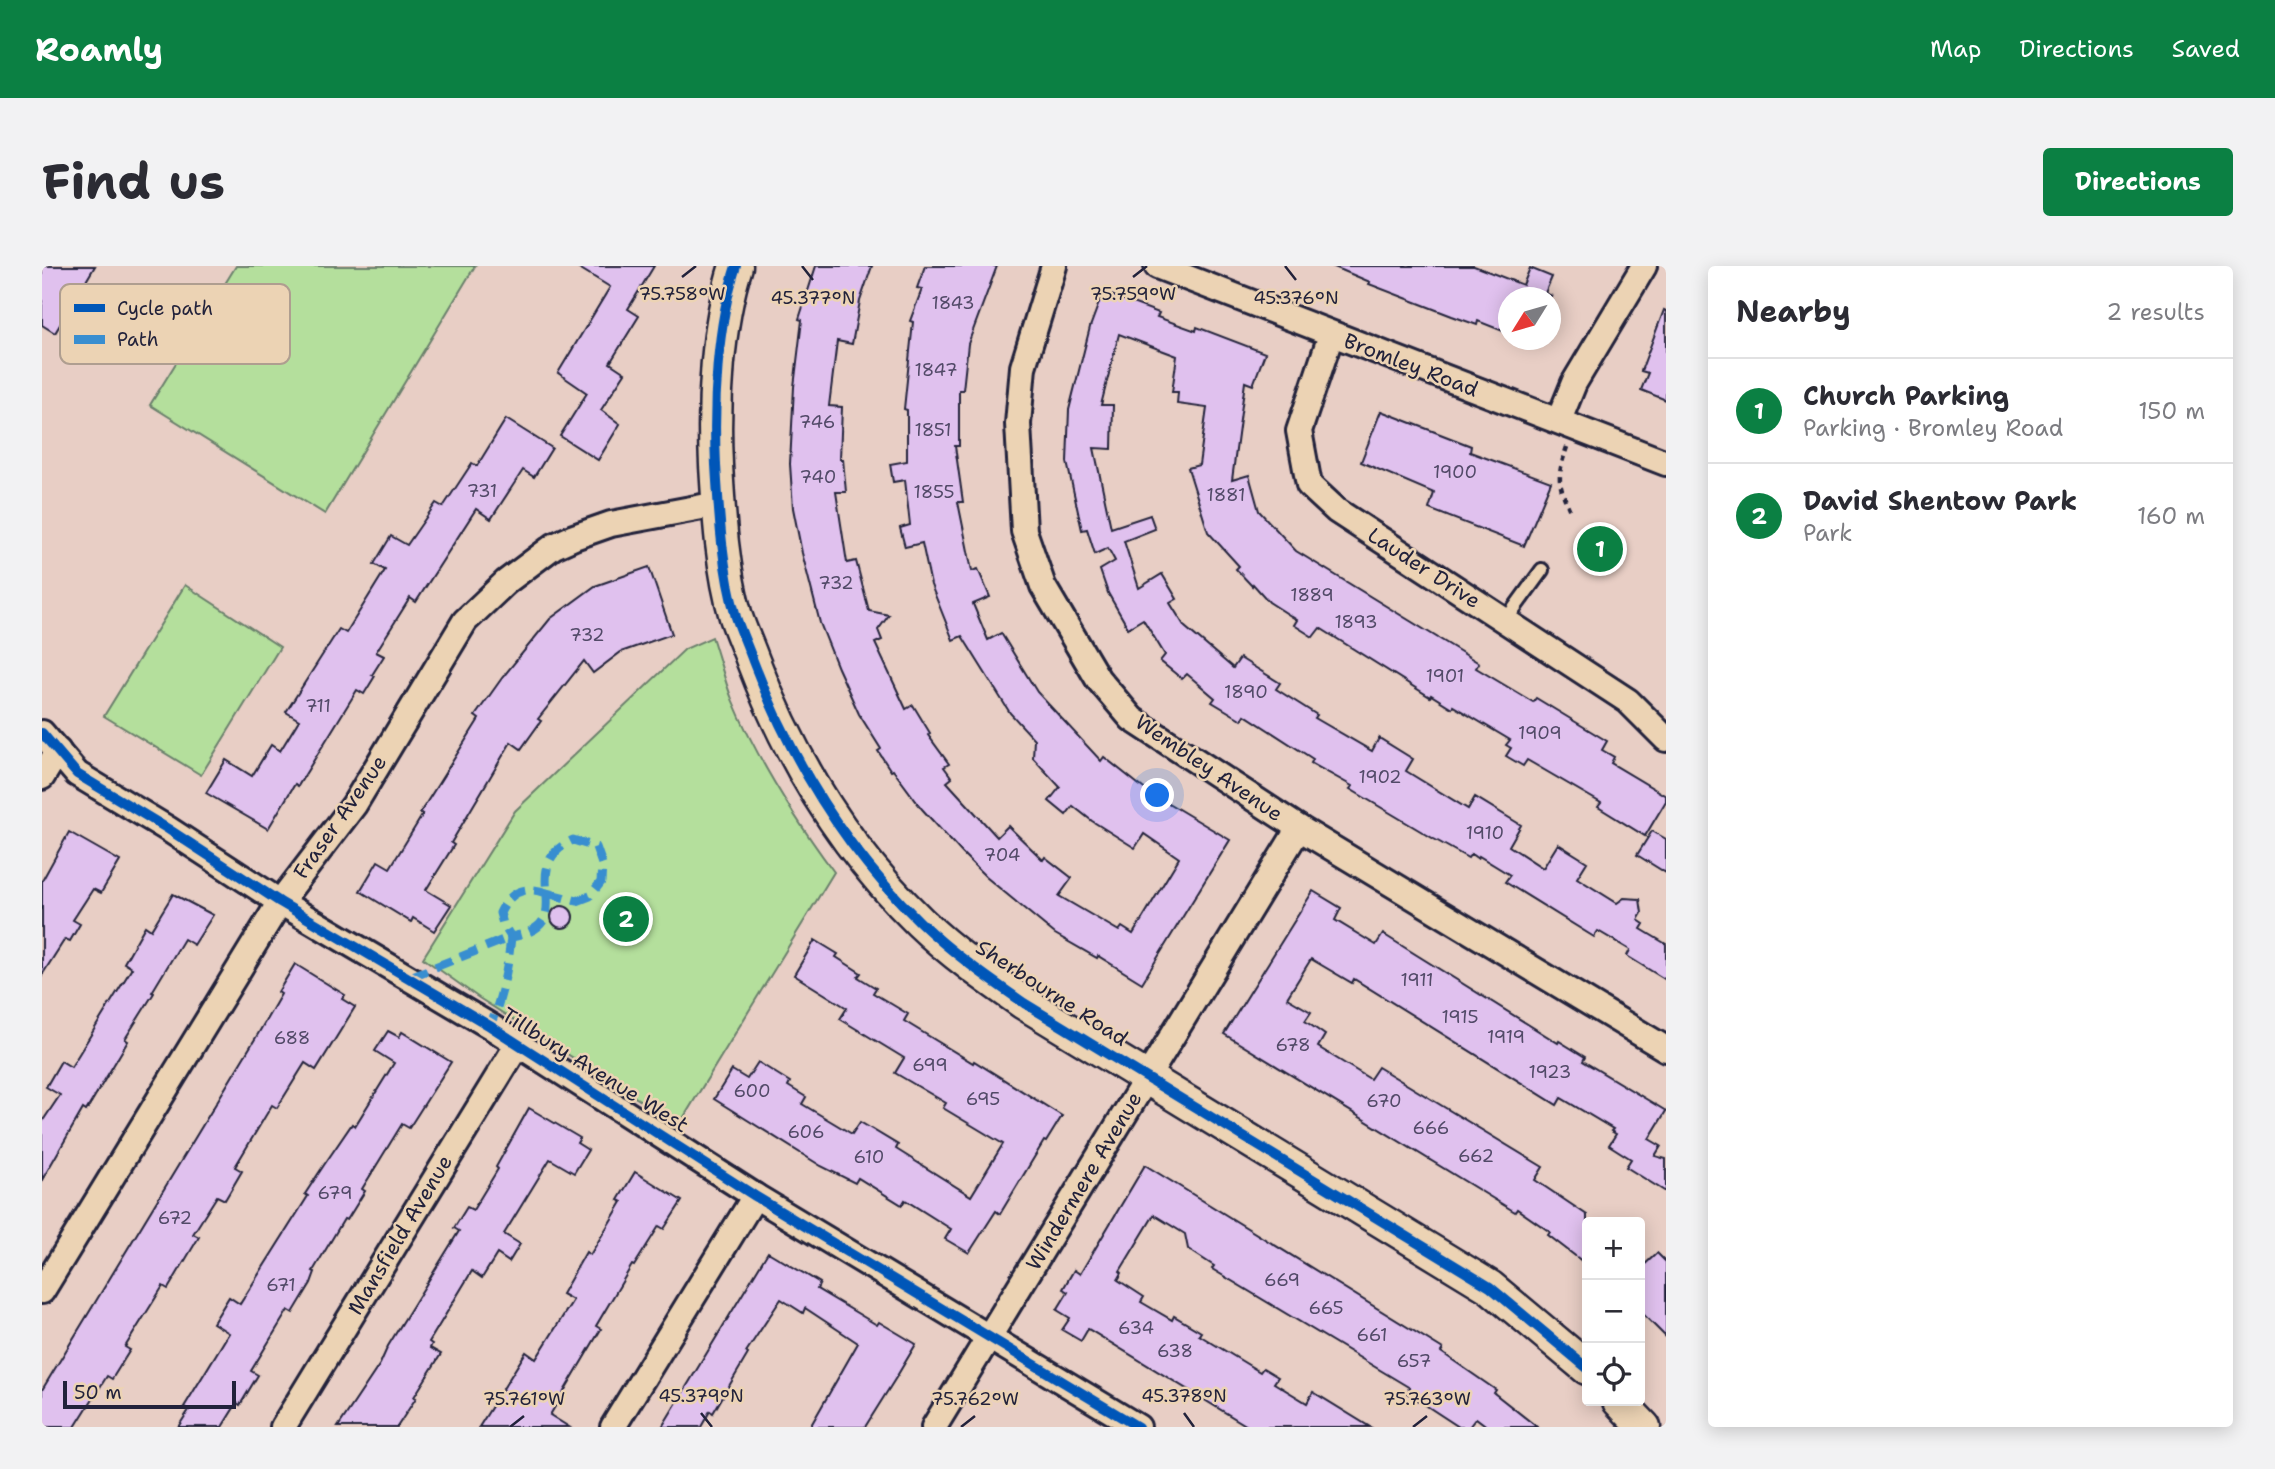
<!DOCTYPE html>
<meta charset="utf-8">
<style>
body{margin:0;font-family:"Shantell Sans",sans-serif;background:#f2f2f3;color:#2b2b33}
.controls{position:absolute;right:21px;bottom:21px;display:grid;overflow:hidden;border-radius:7px;box-shadow:0 4px 18px #0003}
.controls button{width:63px;height:63px;display:grid;place-items:center;padding:0;border:0;border-bottom:2px solid #e1e1e2;background:#fff;color:#2b2b33;font:35px sans-serif}
.compass{position:absolute;left:1456px;top:21px;width:63px;height:63px;border-radius:50%;background:#fff;box-shadow:0 4px 18px #0003;rotate:233deg}
.scale{position:absolute;left:21px;bottom:18px;width:173px;box-sizing:border-box;padding-left:7px;border:4px solid #22223b;border-top:0;font-size:19px;line-height:24px;white-space:nowrap;color:#22223b;-webkit-text-stroke:5px #ecd3b4;paint-order:stroke}
.you{position:absolute;left:1116px;top:530px;width:24px;height:24px;margin:-18px;border:5px solid #fff;border-radius:50%;background:#1a73e8;box-shadow:0 0 0 10px #1a73e833}
.badge{display:grid;place-items:center;width:46px;height:46px;border-radius:50%;background:#0b8043;color:#fff;font-size:23px;font-weight:700}
.pin{position:absolute;translate:-50% -50%;border:4px solid #fff;box-shadow:0 2px 7px #0006}
.list{margin:0;padding:0;list-style:none}
h2{display:flex;justify-content:space-between;align-items:center;height:91px;margin:0;padding:0 28px;font-size:30px}
h2 small{font-size:23px;font-weight:400;color:#7c7c81}
.list li{display:grid;grid-template-columns:46px 1fr auto;gap:21px;align-items:center;box-sizing:border-box;height:105px;padding:0 28px;border-top:2px solid #e1e1e2}
.list b{display:block;font-size:26px;white-space:nowrap}
.list p{margin:0;font-size:23px;white-space:nowrap;color:#7c7c81}
.list em{font-size:23px;font-style:normal;color:#7c7c81}
.icon{flex:none;width:38px;height:38px;fill:none;stroke:currentColor;stroke-width:2;stroke-linecap:round;stroke-linejoin:round}
.map{position:relative;flex:none;width:1624px;height:1161px;overflow:hidden;border-radius:7px}
header{display:flex;align-items:center;gap:42px;box-sizing:border-box;height:98px;padding:0 35px;background:#0b8043;color:#fff}
header strong{font-size:33px}
nav{display:flex;gap:38px;margin-inline-start:auto;font-size:24px}
.intro{display:flex;align-items:center;justify-content:space-between;box-sizing:border-box;height:168px;padding:0 42px}
h1{margin:0;font-size:49px}
.button{padding:18px 32px;border-radius:7px;background:#0b8043;color:#fff;font-size:24px;font-weight:700}
main{display:flex;gap:42px;padding:0 42px}
aside{flex:1;background:#fff;border-radius:7px;box-shadow:0 4px 18px #0003}
.map>svg:first-child{display:block}
</style>
<header>
<strong>Roamly</strong>
<nav><a>Map</a><a>Directions</a><a>Saved</a></nav>
</header>
<div class="intro"><h1>Find us</h1><a class="button">Directions</a></div>
<main>
<div class="map">
<svg width="1624" height="1161" viewBox="0 0 1624 1161">
<rect width="100%" height="100%" fill="#e8cec5"/>
<filter id="ink" filterUnits="userSpaceOnUse"><feTurbulence type="fractalNoise" baseFrequency=".0143" numOctaves="2"/><feDisplacementMap in="SourceGraphic" scale="14" xChannelSelector="R" yChannelSelector="G"/><feConvolveMatrix kernelMatrix="1 2 1 2 8 2 1 2 1" color-interpolation-filters="sRGB"/></filter>
<g filter="url(#ink)">
<g fill="#b4df9c" stroke="#6b806c" stroke-width="2">
<path d="M194 0H433L283 248 108 139Z"/>
<path d="M143 319 238 381 159 509 62 450Z"/>
<path d="M670 371C677 391 682 413 690 433 715 493 753 553 792 606L637 859 437 732 381 692 473 545 643 383Z"/>
</g>
<g fill="#e0c1ee" stroke="#22223b" stroke-width="2">
<path d="M0 0H53L13 67 0 59Z"/>
<path d="M534 0H612L586 43 597 50 568 97 583 107 559 144 578 158 556 194 518 170 545 127 516 107 568 21Z"/>
<path d="M774 0H830L818 35 810 78 795 75 787 140 800 141 798 193H801L804 226H794L805 297 814 295 827 345 847 349 836 364 840 374 833 377 864 443 871 439 888 467 886 469 907 498 902 501 910 512 905 516 955 571 966 560 1001 594 1003 591 1030 612 1017 630 1077 665 1080 661 1091 668 1137 592 1102 568 1093 582 1050 555 1031 540 1024 549 1007 535 1018 521 991 492 992 473 968 447 920 370 911 374 889 319 880 277 863 281 858 262 868 259 863 214 851 216 848 198 865 195V144L862 143 871 56 868 55 880 23 875 22 883 0H955L926 78 921 124H917V180H913L921 236H916L930 305 936 303 948 331 931 338 946 374 959 367 995 426 1059 495 1062 491 1101 522 1188 574 1100 717 1056 690 1055 692 1013 668 944 611 920 587 880 543 851 504 849 505 836 485 839 483 817 448 796 402 778 357 760 287 751 242 748 198 752 121 760 54 757 53Z"/>
<path d="M1290 0H1432L1481 19 1488 2 1510 11 1503 27 1510 30 1466 32V67L1436 55 1435 59 1410 50 1327 18 1328 16Z"/>
<path d="M1061 26 1117 47 1115 51 1154 65 1155 61 1223 87 1211 119 1203 116 1190 214 1207 209 1217 245 1254 285 1437 397 1434 402 1491 436 1494 432 1565 475 1560 484 1572 491 1569 497 1624 530V535L1603 570 1556 541 1559 537 1485 494 1481 500 1464 490 1469 482 1464 479 1468 474 1411 440 1410 442 1389 429 1388 431 1278 362 1271 371 1252 359 1255 354 1227 336 1211 318 1210 320 1194 303 1197 300 1166 266 1146 202 1157 199 1165 142 1135 138 1136 126H1130L1135 90 1077 68 1059 139H1071L1070 183 1052 182 1069 262 1108 249 1113 263 1082 275 1097 322 1120 308 1135 333 1128 337 1143 361 1191 402 1198 392 1238 417 1234 423 1275 449 1273 452 1330 485 1337 472 1371 493 1364 505 1426 543 1433 531 1479 559 1467 580 1501 602 1516 578 1545 596 1535 612 1575 637 1582 632 1598 633 1600 647 1596 654 1602 658 1599 663 1624 678V714L1585 690 1588 684 1556 665 1552 671 1463 616 1468 609 1437 590 1436 593 1429 588 1426 592 1392 573 1308 523 1310 520 1269 497 1271 493 1203 449 1200 454 1170 436 1173 432 1145 408 1140 413 1118 395 1123 389 1101 353 1086 362 1066 327 1058 304 1073 295 1066 282 1053 288 1045 263 1040 264 1025 196 1027 144 1048 61Z"/>
<path d="M1622 44 1624 45V134L1599 124 1606 107 1599 105Z"/>
<path d="M1339 145 1429 180 1428 186 1509 216 1482 280 1387 243 1392 227 1319 196Z"/>
<path d="M464 153 510 182 492 211 481 204 449 253 434 243 374 336 368 332 334 386 342 390 330 409 333 410 322 428 315 424 256 520 253 518 226 563 164 527 184 494 210 510 229 479 238 485 257 454 244 446 297 363 304 367 343 304 332 298 349 270 365 279 394 237 401 241 430 197 435 200Z"/>
<path d="M607 301 630 368 579 386 551 407 542 395 496 453 499 455 479 483 469 476 409 577 412 579 384 624 409 639 392 665 371 652 369 656 318 625 336 595 348 602 381 548 378 547 437 453 433 450 460 412 508 353 553 320Z"/>
<path d="M1610 565 1624 573V607L1595 589Z"/>
<path d="M27 566 78 595 59 627 51 623 31 654 38 658 28 675 23 673 0 709V615Z"/>
<path d="M1271 625 1299 642 1293 654 1334 679 1341 668 1516 777 1517 775 1543 791 1541 795 1624 845 1607 873 1619 880 1613 890 1624 893V926L1584 901 1589 893 1567 879 1574 868 1569 865 1571 863 1519 832 1515 839 1312 713 1310 717 1269 693 1245 732 1269 746 1263 755 1283 769 1276 781 1328 813 1336 801 1501 901 1493 914 1545 949V999L1506 969 1508 966 1475 943 1473 946 1182 768Z"/>
<path d="M131 628 171 649 152 679 142 673 110 726 112 727 83 773 86 775 44 845 41 843 0 914V856L18 829 4 821 19 795 29 801 90 702 82 697 103 660 109 664Z"/>
<circle cx="520" cy="651" r="11"/>
<path d="M773 674 796 688 794 691 819 707 816 711 834 722 831 727 866 748 862 755 931 797 932 795 1020 850 1004 876 1002 875 958 948 954 945 927 987 903 973 909 963 863 934 860 939 816 912 813 917 779 900 672 833 690 804 705 813 716 796 748 816 746 820 764 831 760 838 810 868 818 856 856 879 854 883 929 930 961 878 901 842 904 837 853 807 862 792 798 753 805 742 752 709Z"/>
<path d="M253 698 303 729 300 733 313 741 274 804 263 797 235 842 230 839 193 901 200 905 183 934 175 930 151 968 157 971 126 1023 121 1020 83 1081 88 1084 70 1113 65 1110 33 1161H0V1124L216 768 239 728 236 726Z"/>
<path d="M346 765 357 771 360 766 409 796 367 862 360 858 320 923 323 925 305 954 302 953 271 1005 273 1006 269 1017 251 1047 246 1044 209 1105 216 1109 198 1139 195 1137 180 1161H136L147 1144 142 1141 187 1067 171 1057 187 1031 198 1038 266 930 263 928 282 899 310 858 313 860 352 797 333 785Z"/>
<path d="M487 842 538 872 535 877 546 884 532 907 508 893 462 968 478 978 467 996 455 988 440 1012 430 1005 387 1076 390 1078 388 1082 399 1088 372 1131 374 1132 355 1161H296L338 1098 346 1080 417 965 412 962 425 941 431 944 456 903 454 901Z"/>
<path d="M1103 899 1401 1083 1399 1086 1454 1124 1452 1127 1495 1161H1446L1434 1152 1427 1161H1417L1365 1127 1368 1122 1170 1003 1172 1000 1146 983 1143 968 1112 949 1078 1005 1080 1007 1076 1014 1102 1031 1099 1036 1130 1054 1132 1050 1159 1066 1157 1069 1218 1106 1221 1102 1236 1111 1232 1117 1265 1137 1271 1126 1328 1161H1207L1046 1063 1039 1075 1020 1064 1028 1052 1015 1044 1026 1026 1021 1023 1032 1004 1038 1008Z"/>
<path d="M593 906 640 935 622 963 617 960 592 1000 590 999 554 1060 559 1063 508 1149 527 1161H437L484 1086 494 1093 531 1034 520 1028 544 986 548 989 580 936 576 934Z"/>
<path d="M726 986 778 1017 775 1023 835 1059 837 1056 874 1078 855 1110 823 1161H768L816 1077 763 1042 761 1047 739 1033 704 1086 706 1088 671 1147 668 1145 659 1161H620Z"/>
<path d="M1615 987 1624 996V1071L1598 1045V1003Z"/>
</g>
<g fill="none" stroke-linecap="round" stroke-linejoin="round">
<g stroke="#22223b" stroke-width="18">
<path id="service" d="M1463 355 1500 304"/>
</g>
<g stroke="#22223b" stroke-width="30">
<g id="minor">
<path d="M1012 0 981 101 976 158 982 265 1001 320 1056 413 1090 453 1257 562 1624 783"/>
<path d="M1115 0 1624 197"/>
<path d="M1289 69 1257 165 1267 219 1295 245 1586 435 1624 473"/>
<path d="M1517 154 1532 117 1602 0"/>
<path d="M0 467 35 508 126 563 238 636 448 760 713 930 1096 1161"/>
<path d="M0 511 16 485"/>
<path d="M0 1025 238 636 312 539 423 355 464 316 512 280 532 271 569 258 676 238"/>
<path d="M241 1161 476 778"/>
<path d="M571 1161 713 930"/>
<path d="M892 1161 1257 562"/>
</g>
</g>
<g stroke="#22223b" stroke-width="37">
<g id="tertiary">
<path d="M694 0C675 59 671 137 674 199 677 249 680 303 694 351 699 366 706 381 711 395 748 492 803 583 878 656 910 687 946 712 982 737L1448 1021 1545 1102"/>
<path d="M1577 1135 1602 1161"/>
</g>
</g>
<path stroke="#22223b" stroke-width="4.5" stroke-dasharray="5 5" stroke-linecap="butt" d="M1525 181C1514 213 1516 217 1529 247"/>
<use href="#service" stroke="#ecd3b4" stroke-width="12"/>
<use href="#minor" stroke="#ecd3b4" stroke-width="24"/>
<use href="#tertiary" stroke="#ecd3b4" stroke-width="32"/>
<g stroke="#398ed0" stroke-width="9" stroke-dasharray="18 9" stroke-linecap="butt">
<path d="M505 627 535 635 548 630 559 616 560 598 554 581 531 574C470 602 543 658 469 671L461 658 458 647C468 626 482 619 505 627"/>
<path d="M368 711 469 671C466 702 460 731 448 760"/>
</g>
<g stroke="#ecd3b4" stroke-width="15">
<g id="cycleway">
<path d="M694 0C675 59 671 137 674 199 677 249 680 303 694 351 699 366 706 381 711 395 748 492 803 583 878 656 910 687 946 712 982 737L1448 1021 1545 1102"/>
<path d="M0 467 35 508 126 563 238 636 448 760 713 930 1096 1161"/>
</g>
</g>
<use href="#cycleway" stroke="#0057b8" stroke-width="10"/>
</g>
</g>
<path fill="none" stroke="#22223b" stroke-width="2.5" d="M760 0 771 14M1243 0 1254 14M640 11 654 0M1091 11 1105 0M659 1147 670 1161M1142 1147 1152 1161M468 1161 482 1150M919 1161 933 1150M1371 1161 1385 1150"/>
<g text-anchor="middle" stroke-width="5" stroke-linejoin="round" paint-order="stroke">
<g font-size="18" fill="#524a68">
<text x="911" y="43">1843</text>
<text x="894" y="110">1847</text>
<text x="775" y="162">746</text>
<text x="891" y="170">1851</text>
<text x="1413" y="212">1900</text>
<text x="776" y="217">740</text>
<text x="440" y="231">731</text>
<text x="892" y="232">1855</text>
<text x="1184" y="235">1881</text>
<text x="794" y="323">732</text>
<text x="1270" y="335">1889</text>
<text x="1314" y="362">1893</text>
<text x="545" y="375">732</text>
<text x="1403" y="416">1901</text>
<text x="1204" y="432">1890</text>
<text x="276" y="446">711</text>
<text x="1498" y="473">1909</text>
<text x="1338" y="517">1902</text>
<text x="1443" y="573">1910</text>
<text x="960" y="595">704</text>
<text x="1375" y="720">1911</text>
<text x="1418" y="757">1915</text>
<text x="1464" y="777">1919</text>
<text x="250" y="778">688</text>
<text x="1251" y="785">678</text>
<text x="888" y="805">699</text>
<text x="1508" y="812">1923</text>
<text x="710" y="831">600</text>
<text x="941" y="839">695</text>
<text x="1342" y="841">670</text>
<text x="1389" y="868">666</text>
<text x="764" y="872">606</text>
<text x="1434" y="896">662</text>
<text x="827" y="897">610</text>
<text x="293" y="933">679</text>
<text x="133" y="958">672</text>
<text x="1240" y="1020">669</text>
<text x="239" y="1025">671</text>
<text x="1284" y="1048">665</text>
<text x="1094" y="1068">634</text>
<text x="1330" y="1075">661</text>
<text x="1133" y="1091">638</text>
<text x="1372" y="1101">657</text>
</g>
<g font-size="21" fill="#22223b" stroke="#ecd3b4">
<text transform="translate(1369 99) rotate(21)" y="7">Bromley Road</text>
<text transform="translate(1382 302) rotate(33)" y="7">Lauder Drive</text>
<text transform="translate(1167 502) rotate(34)" y="7">Wembley Avenue</text>
<text transform="translate(298 551) rotate(-55)" y="7">Fraser Avenue</text>
<text transform="translate(1010 727) rotate(33)" y="7">Sherbourne Road</text>
<text transform="translate(553 804) rotate(32)" y="7">Tillbury Avenue West</text>
<text transform="translate(1042 915) rotate(-59)" y="7">Windermere Avenue</text>
<text transform="translate(358 969) rotate(-59)" y="7">Mansfield Avenue</text>
</g>
</g>
<rect x="18" y="18" width="230" height="80" rx="10" fill="#ecd3b4" stroke="#af9e90" stroke-width="2"/>
<rect x="32" y="38" width="31" height="8" fill="#0057b8"/>
<rect x="32" y="69" width="31" height="9" fill="#398ed0"/>
<g font-size="19" fill="#22223b">
<text x="75" y="49">Cycle path</text>
<text x="75" y="80">Path</text>
</g>
<g font-size="18" text-anchor="middle" fill="#22223b" stroke="#ecd3b4" stroke-width="5" stroke-linejoin="round" paint-order="stroke">
<text x="640" y="34">75.758°W</text>
<text x="1091" y="34">75.759°W</text>
<text x="771" y="38">45.377°N</text>
<text x="1254" y="38">45.376°N</text>
<text x="659" y="1136">45.379°N</text>
<text x="1142" y="1136">45.378°N</text>
<text x="482" y="1139">75.761°W</text>
<text x="933" y="1139">75.762°W</text>
<text x="1385" y="1139">75.763°W</text>
</g>
</svg>
<div class="controls">
<button>+</button>
<button>−</button>
<button><svg class="icon" aria-label="locate" viewBox="0 0 24 24"><circle cx="12" cy="12" r="6"/><path d="M12 2v4M12 18v4M2 12h4M18 12h4"/></svg></button>
</div>
<svg class="compass" viewBox="-18 -18 36 36"><path d="M0-13l5 13h-10z" fill="#e53935"/><path d="M0 13l5-13h-10z" fill="#7c7c81"/></svg>
<div class="scale">50 m</div>
<div class="you"></div>
<div class="pin badge" style="left:1558px;top:283px">1</div>
<div class="pin badge" style="left:584px;top:653px">2</div>
</div>
<aside>
<h2>Nearby<small>2 results</small></h2>
<ul class="list">
<li><span class="badge">1</span><div><b>Church Parking</b><p>Parking · Bromley Road</p></div><em>150 m</em></li>
<li><span class="badge">2</span><div><b>David Shentow Park</b><p>Park</p></div><em>160 m</em></li>
</ul>
</aside>
</main>
